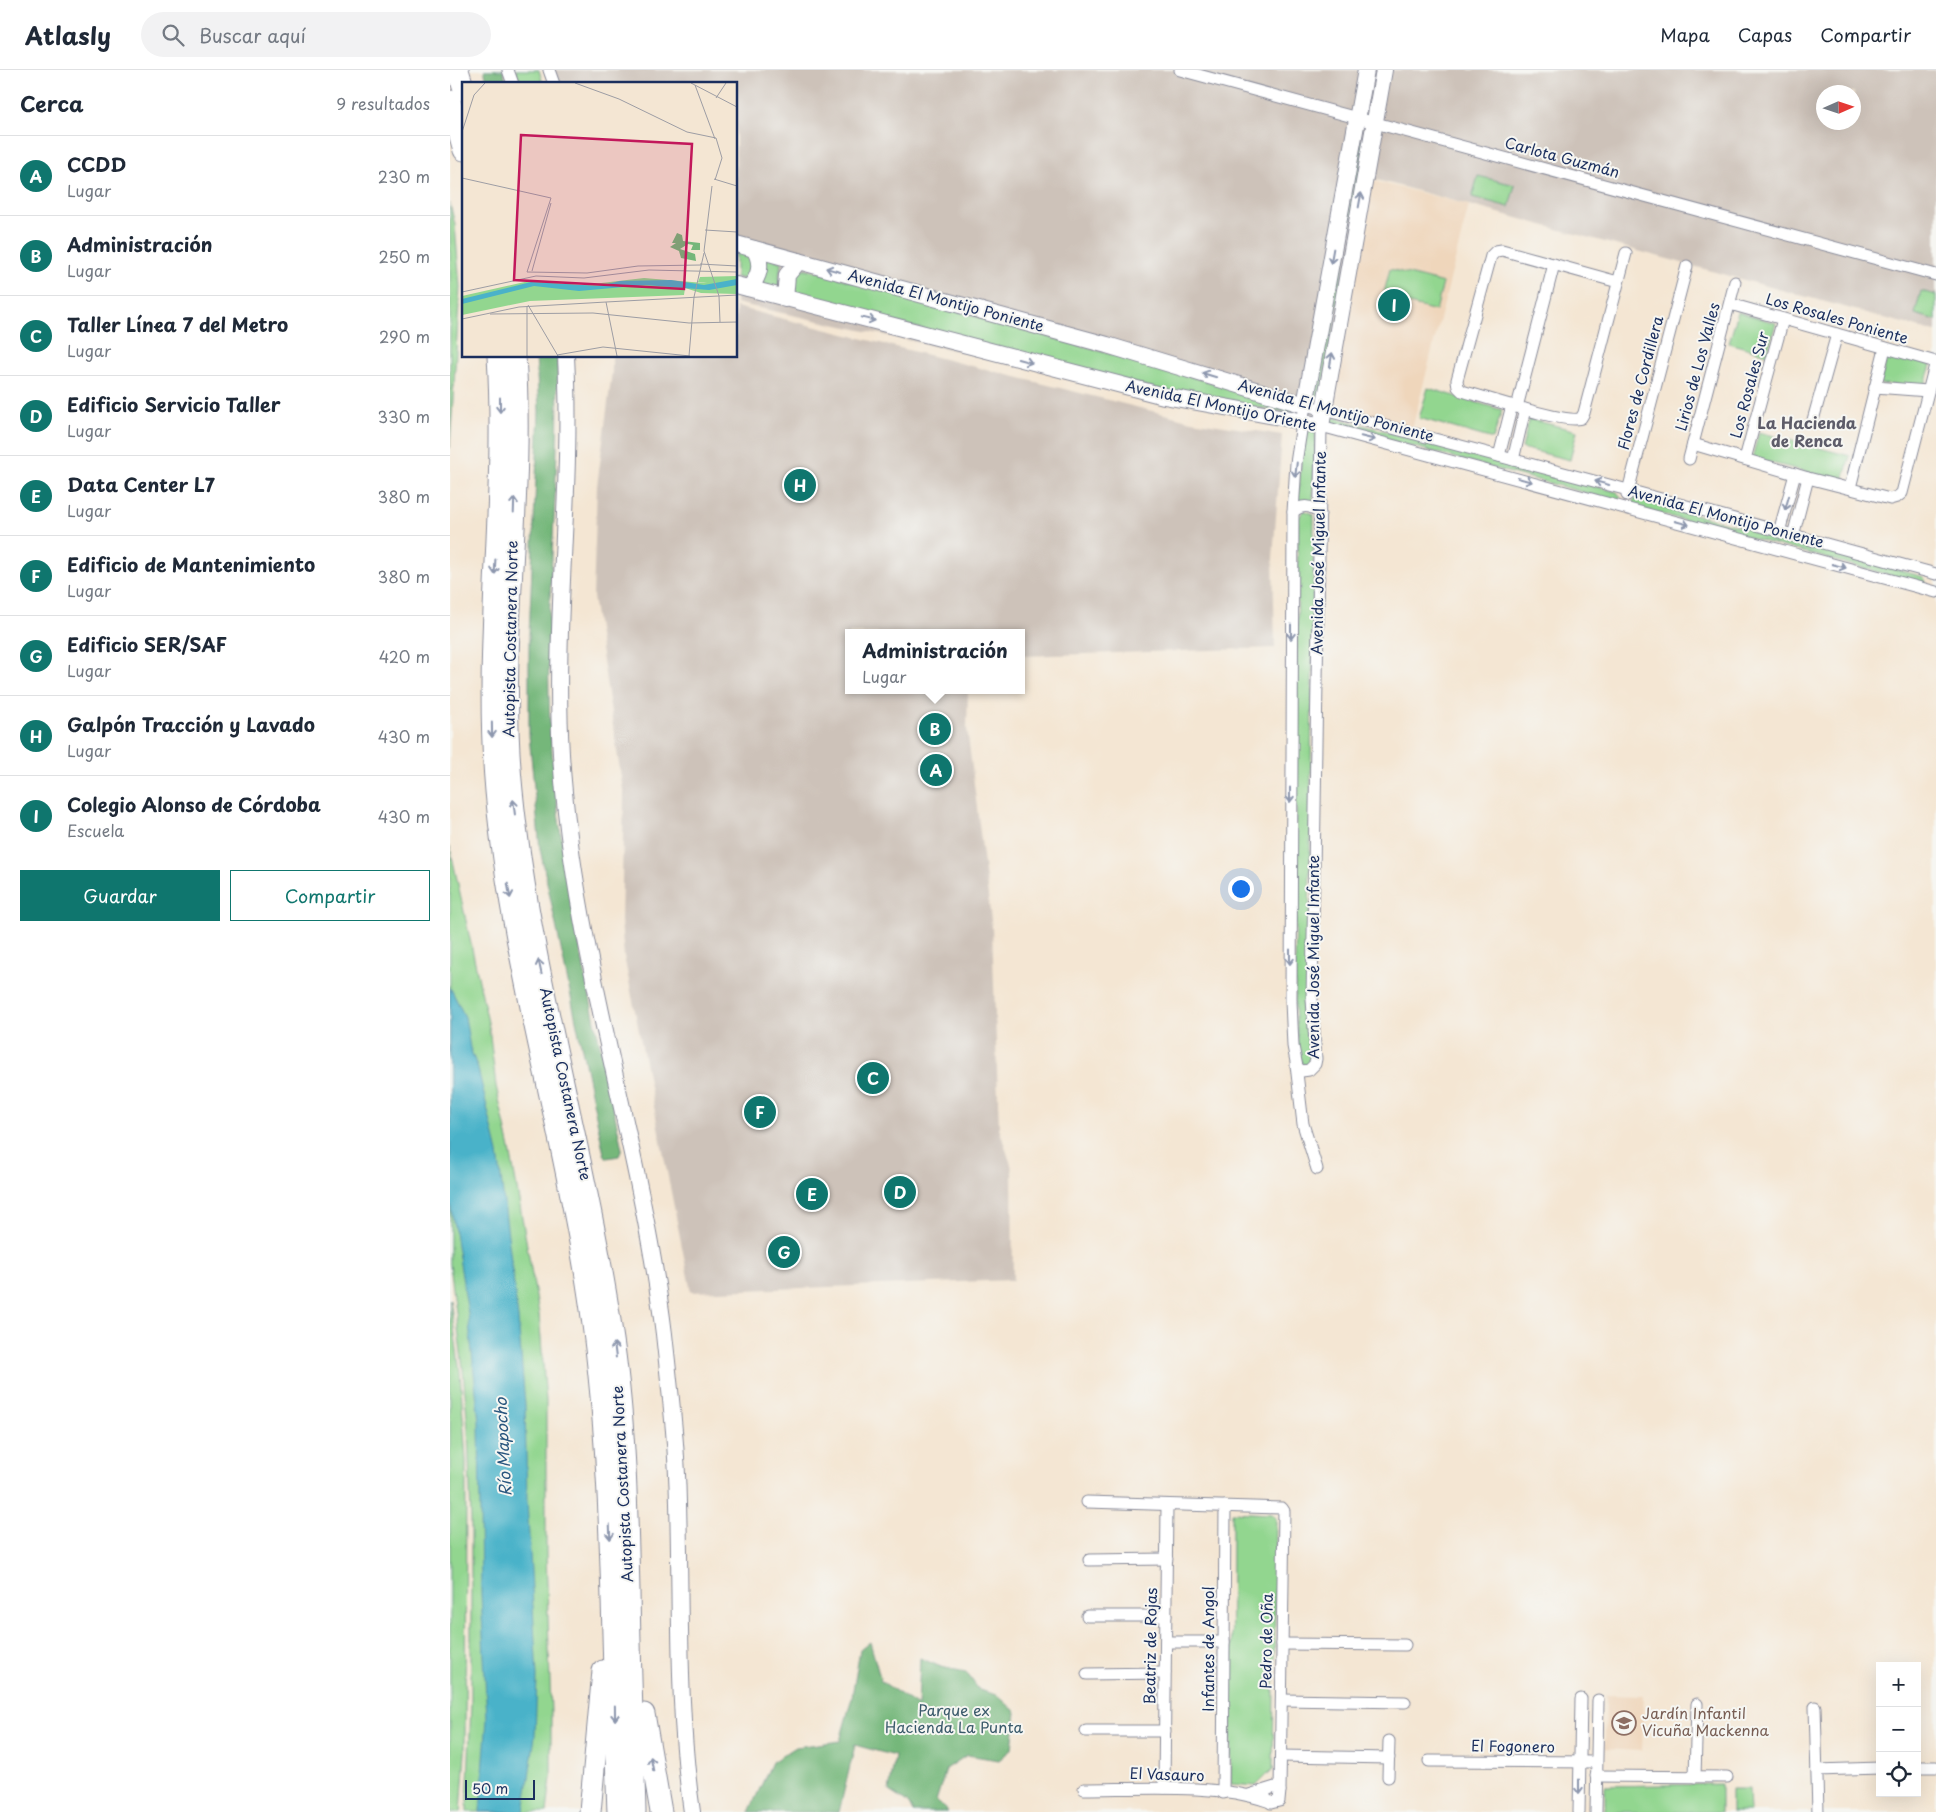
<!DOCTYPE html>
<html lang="es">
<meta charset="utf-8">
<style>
body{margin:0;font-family:"Playpen Sans",sans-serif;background:#f2f2f3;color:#1f2937}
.controls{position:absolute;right:15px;bottom:15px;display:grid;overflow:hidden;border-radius:0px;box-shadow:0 5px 20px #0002}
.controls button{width:45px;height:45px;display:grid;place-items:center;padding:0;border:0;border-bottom:1px solid #e0e1e3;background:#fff;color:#1f2937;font:25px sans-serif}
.compass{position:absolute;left:1366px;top:15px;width:45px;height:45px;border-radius:50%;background:#fff;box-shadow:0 5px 20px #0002;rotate:87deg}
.scale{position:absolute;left:15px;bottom:12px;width:70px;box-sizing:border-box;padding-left:5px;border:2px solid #1b2f5e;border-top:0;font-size:14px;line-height:18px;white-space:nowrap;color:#1b2f5e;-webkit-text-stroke:4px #f6f6f2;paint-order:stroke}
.you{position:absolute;left:790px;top:818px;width:18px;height:18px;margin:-12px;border:4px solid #fff;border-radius:50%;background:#1a73e8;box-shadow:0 0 0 8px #1a73e833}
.badge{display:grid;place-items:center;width:32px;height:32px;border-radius:50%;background:#0f766e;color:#fff;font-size:16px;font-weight:700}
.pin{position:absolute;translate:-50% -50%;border:2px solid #fff;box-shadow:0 1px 5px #0006}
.popup{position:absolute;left:395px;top:559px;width:180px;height:65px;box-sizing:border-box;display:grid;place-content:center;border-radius:0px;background:#fff;filter:drop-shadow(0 1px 4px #0005);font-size:16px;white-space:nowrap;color:#747a83}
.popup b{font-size:19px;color:#1f2937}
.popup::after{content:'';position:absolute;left:50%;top:100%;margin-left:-10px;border:10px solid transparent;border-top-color:#fff}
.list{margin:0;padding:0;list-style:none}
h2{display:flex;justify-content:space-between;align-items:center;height:65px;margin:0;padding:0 20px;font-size:21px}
h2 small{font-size:16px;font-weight:400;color:#747a83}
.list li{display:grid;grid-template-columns:32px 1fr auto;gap:15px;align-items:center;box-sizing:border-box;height:80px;padding:0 20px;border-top:1px solid #e0e1e3}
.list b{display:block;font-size:19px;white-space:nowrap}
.list p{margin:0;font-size:16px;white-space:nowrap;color:#747a83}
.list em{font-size:16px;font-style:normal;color:#747a83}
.actions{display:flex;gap:10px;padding:15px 20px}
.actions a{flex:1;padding:11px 0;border:1px solid #0f766e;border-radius:0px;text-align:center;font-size:18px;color:#0f766e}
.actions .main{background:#0f766e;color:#fff}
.icon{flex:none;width:28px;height:28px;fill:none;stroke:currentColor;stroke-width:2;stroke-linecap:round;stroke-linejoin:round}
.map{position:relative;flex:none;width:1486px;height:1742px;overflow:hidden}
header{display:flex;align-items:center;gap:30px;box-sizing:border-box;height:70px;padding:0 25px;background:#fff;border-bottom:1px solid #e0e1e3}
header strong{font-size:24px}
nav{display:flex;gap:28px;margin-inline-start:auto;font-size:18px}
.search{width:350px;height:45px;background:#f2f2f3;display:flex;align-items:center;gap:12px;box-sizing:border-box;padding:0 18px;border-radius:28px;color:#747a83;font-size:19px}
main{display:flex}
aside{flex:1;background:#fff}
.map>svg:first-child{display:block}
</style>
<header>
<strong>Atlasly</strong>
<div class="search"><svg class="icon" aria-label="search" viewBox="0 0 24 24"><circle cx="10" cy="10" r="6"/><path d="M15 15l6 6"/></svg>Buscar aquí</div>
<nav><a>Mapa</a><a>Capas</a><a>Compartir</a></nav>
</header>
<main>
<aside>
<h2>Cerca<small>9 resultados</small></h2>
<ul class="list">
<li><span class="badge">A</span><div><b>CCDD</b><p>Lugar</p></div><em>230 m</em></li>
<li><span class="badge">B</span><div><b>Administración</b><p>Lugar</p></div><em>250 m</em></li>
<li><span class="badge">C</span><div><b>Taller Línea 7 del Metro</b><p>Lugar</p></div><em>290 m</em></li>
<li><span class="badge">D</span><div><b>Edificio Servicio Taller</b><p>Lugar</p></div><em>330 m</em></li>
<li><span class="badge">E</span><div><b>Data Center L7</b><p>Lugar</p></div><em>380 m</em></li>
<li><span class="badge">F</span><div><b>Edificio de Mantenimiento</b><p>Lugar</p></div><em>380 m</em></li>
<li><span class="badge">G</span><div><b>Edificio SER/SAF</b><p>Lugar</p></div><em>420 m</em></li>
<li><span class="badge">H</span><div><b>Galpón Tracción y Lavado</b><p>Lugar</p></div><em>430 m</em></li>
<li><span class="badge">I</span><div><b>Colegio Alonso de Córdoba</b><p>Escuela</p></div><em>430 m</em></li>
</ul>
<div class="actions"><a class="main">Guardar</a><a>Compartir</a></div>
</aside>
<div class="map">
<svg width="1486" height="1742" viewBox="0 0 1486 1742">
<rect width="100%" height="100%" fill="#f6f6f2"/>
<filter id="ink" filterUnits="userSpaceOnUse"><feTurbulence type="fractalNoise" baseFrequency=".02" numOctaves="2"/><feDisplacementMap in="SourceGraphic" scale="10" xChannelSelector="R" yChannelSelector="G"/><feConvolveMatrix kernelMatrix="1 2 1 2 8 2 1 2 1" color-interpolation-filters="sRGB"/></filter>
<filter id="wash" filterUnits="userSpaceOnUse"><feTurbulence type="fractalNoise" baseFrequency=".0096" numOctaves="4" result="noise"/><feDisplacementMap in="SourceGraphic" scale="20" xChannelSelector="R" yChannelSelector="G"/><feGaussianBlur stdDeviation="1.12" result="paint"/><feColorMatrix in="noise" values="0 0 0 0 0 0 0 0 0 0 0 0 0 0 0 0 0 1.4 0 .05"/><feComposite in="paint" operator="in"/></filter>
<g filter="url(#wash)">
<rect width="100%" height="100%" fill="#f4e6d3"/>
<g fill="#efd6bb">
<path d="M915 109 1019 135 962 359 878 336Z"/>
<path d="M1156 1625 1194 1626 1192 1681 1155 1679Z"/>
</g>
<g fill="#cdc2b9" fill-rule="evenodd">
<path d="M102 0H1486V262L916 107 871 360 286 233V14H105ZM1374 22H1404V52H1374Z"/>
<path d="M286 237 742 351 832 365 823 488 825 578 571 586V563H399V620H518L517 658 542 858 549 1058 562 1098 563 1210 241 1222 174 886 171 851 174 726 143 527 147 416 162 302V286H286Z"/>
</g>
<g fill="#92d68f" stroke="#568276">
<path d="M66 0H89L93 14H70Z"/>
<path d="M911 70 915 71 871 327 867 330 863 329Z"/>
<path d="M1028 106 1065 115 1059 137 1022 127Z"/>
<path d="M0 133 5 155 10 217 0 378Z"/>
<path d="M286 177 302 181 301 204 295 209 286 207Z"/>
<path d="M316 187 331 192 328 217 312 214Z"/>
<path d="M346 199H357L848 337 849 344 731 325 348 227 340 218Z"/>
<path d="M940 199 993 213 986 241 933 227Z"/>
<path d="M1471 221 1486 225V250L1465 244Z"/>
<path d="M1288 242 1326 253 1317 284 1279 273Z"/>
<path d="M1438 283 1481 295 1474 317 1430 314Z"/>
<path d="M978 318 1052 340 1043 369 969 348Z"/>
<path d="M878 346 1167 422 1171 428 1166 431 879 354Z"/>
<path d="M1079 349 1127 361 1120 390 1072 378Z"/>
<path d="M856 361H864L866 365 863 430 848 431 853 363Z"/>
<path d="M1309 362 1400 386 1393 411 1302 388Z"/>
<path d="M1185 428 1474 507 1476 513 1473 514 1185 437 1182 434Z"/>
<path d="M854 440 864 445 858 955 861 990 859 994 853 995 849 987 845 937 848 449Z"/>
<path d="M0 777 39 957 46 1016 60 1079 89 1244 96 1331V1482L101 1643V1707L97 1742H17L21 1633V1449L18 1360 13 1299 0 1194Z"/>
<path d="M0 1229 10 1302 16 1391 15 1683 11 1742H0Z"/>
<path d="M782 1442 821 1444 826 1448 823 1699 806 1716 781 1714Z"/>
<path d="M1271 1714V1742H1155V1716Z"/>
<path d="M1281 1719H1299L1300 1742H1281Z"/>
</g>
<g fill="#75b77a" stroke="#48736c">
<path d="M34 0H53L57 14H38Z"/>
<path d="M86 286H107C112 413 92 540 101 668 110 807 144 943 172 1079L169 1086 157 1088 154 1084 90 779 79 665V565L89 341Z"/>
<path d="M420 1572 431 1611 468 1636 470 1588 491 1597 516 1602 529 1620 547 1625 566 1642 562 1679 549 1690 517 1685 496 1699 486 1731 498 1742H463L459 1734 439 1721 445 1686 405 1675 389 1742H299L322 1692 346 1677 390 1671 402 1627 410 1580Z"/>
</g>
<path fill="#4ab2c9" stroke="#327094" d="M0 917 15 947 20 978 28 999 48 1083 68 1248 75 1335 77 1431 87 1607 85 1666 74 1742H30L37 1649 31 1524 29 1352 18 1243 0 1132Z"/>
</g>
<g filter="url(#ink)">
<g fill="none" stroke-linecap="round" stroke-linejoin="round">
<g stroke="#888a98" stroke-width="13">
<g id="street">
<path d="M58 0 63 14"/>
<path d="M99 0 104 14"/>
<path d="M730 0 1486 205"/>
<path d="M1168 212 1052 180 1046 181 1041 186 1007 310 1008 317 1012 321C1031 326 1118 355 1131 348L1134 343 1176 183"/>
<path d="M1280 234 1486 292"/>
<path d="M1425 317 1478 321"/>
<path d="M1067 337 1104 194"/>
<path d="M1363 350 1387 264"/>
<path d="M1243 374 1358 408 1440 429 1447 427 1452 423 1486 291"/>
<path d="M1049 386 1062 335"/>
<path d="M1239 389 1285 212"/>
<path d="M1295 389 1333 249"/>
<path d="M1063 390 1075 339"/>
<path d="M1400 418 1435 278"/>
<path d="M1177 425 1237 196"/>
<path d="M843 442C852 434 862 435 870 444"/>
<path d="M1329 462 1345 404"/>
<path d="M1343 466 1358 408"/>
<path d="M1486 504 1178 420 855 335 846 393 843 442 841 931 843 976 847 997 852 1001 859 1000 865 994 866 989 862 929 871 356 1486 522"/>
<path d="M846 995 853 1054 867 1099"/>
<path d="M637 1432 832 1438 834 1441 830 1721"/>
<path d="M639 1490 717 1489"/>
<path d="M637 1546H716"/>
<path d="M716 1572H774"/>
<path d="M832 1574 955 1575"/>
<path d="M637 1604 715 1603"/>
<path d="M832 1630 955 1632"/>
<path d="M1365 1637 1368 1742"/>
<path d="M636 1661H715"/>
<path d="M831 1686 939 1688"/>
<path d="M979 1691 1146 1692"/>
<path d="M1467 1697H1486"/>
<path d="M1367 1700 1430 1698"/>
<path d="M1146 1706 1277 1707"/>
<path d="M938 1707 939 1671"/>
<path d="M1245 1707 1247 1634"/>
<path d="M714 1718 717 1435"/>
<path d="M634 1719C688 1719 767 1713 817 1731"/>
<path d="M773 1723 775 1436"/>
<path d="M799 1725 825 1717 830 1721 829 1731 821 1733 815 1728V1720"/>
<path d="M1129 1742 1131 1629"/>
<path d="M1146 1742 1148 1630"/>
</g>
</g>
<g stroke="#888a98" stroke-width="18">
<g id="secondary">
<path d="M286 174 657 275 855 335 916 0"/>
<path d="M286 215 714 326 836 348 871 356 934 0"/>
<path d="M298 218C310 208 313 193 304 179"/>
<path d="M335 229 337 205 349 191"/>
<path d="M116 286C123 419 103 551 111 684 123 881 190 1069 214 1264 220 1320 227 1377 228 1433 231 1535 227 1640 242 1742"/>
</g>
</g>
<g stroke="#888a98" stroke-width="23">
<g id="highway">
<path d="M8 0 14 20"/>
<path d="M0 31 14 80"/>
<path d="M48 286C57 431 33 576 46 721 61 887 111 1048 137 1213 165 1388 161 1565 168 1742"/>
<path d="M65 286C75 431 47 576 62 721 80 902 134 1077 161 1257 175 1344 177 1433 179 1521 180 1595 183 1668 185 1742"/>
<path d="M194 1644 211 1742"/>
<path d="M140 1742 153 1601"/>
</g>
</g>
<use href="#street" stroke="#fff" stroke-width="11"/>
<use href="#secondary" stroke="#fff" stroke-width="16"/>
<use href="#highway" stroke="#fff" stroke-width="21"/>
</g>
<defs><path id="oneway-shaft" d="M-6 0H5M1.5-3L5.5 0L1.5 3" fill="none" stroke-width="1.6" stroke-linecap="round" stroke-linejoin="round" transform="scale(1.25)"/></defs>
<g stroke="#8d97ae">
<use href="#oneway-shaft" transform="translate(910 130) rotate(-80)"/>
<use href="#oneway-shaft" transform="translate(882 186) rotate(100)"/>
<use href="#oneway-shaft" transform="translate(383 200) rotate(-165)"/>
<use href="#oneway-shaft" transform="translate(418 249) rotate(14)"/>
<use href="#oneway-shaft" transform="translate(881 290) rotate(-80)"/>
<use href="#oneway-shaft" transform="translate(575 291) rotate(15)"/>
<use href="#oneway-shaft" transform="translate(759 305) rotate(-163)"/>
<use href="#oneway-shaft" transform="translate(50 335) rotate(90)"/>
<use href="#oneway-shaft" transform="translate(918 368) rotate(14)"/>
<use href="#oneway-shaft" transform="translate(846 400) rotate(96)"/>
<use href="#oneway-shaft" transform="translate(1075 410) rotate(15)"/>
<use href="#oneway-shaft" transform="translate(1152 413) rotate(-165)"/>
<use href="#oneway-shaft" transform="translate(1337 433) rotate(106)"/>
<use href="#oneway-shaft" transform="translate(64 435) rotate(-88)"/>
<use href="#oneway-shaft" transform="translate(1232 453) rotate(15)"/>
<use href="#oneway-shaft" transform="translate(1389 496) rotate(15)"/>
<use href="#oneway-shaft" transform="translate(45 497) rotate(93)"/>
<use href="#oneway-shaft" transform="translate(841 562) rotate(90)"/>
<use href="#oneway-shaft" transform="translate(42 660) rotate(89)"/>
<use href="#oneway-shaft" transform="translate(840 725) rotate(90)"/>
<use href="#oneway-shaft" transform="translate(64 737) rotate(-97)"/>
<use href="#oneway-shaft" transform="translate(59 821) rotate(80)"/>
<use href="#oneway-shaft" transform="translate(840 887) rotate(90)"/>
<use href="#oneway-shaft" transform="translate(90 897) rotate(-102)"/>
<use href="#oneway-shaft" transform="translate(165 1280) rotate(-97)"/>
<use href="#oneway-shaft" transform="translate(160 1462) rotate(88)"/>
<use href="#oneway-shaft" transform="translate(165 1643) rotate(89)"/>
<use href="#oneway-shaft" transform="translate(202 1694) rotate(-101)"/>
<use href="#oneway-shaft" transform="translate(1129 1717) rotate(90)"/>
</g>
</g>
<defs>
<g id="school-ring" transform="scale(1.25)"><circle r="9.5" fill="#f6f6f2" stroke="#8d6e63" stroke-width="1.5"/><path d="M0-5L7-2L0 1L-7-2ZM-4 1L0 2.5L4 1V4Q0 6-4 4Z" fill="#8d6e63"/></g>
</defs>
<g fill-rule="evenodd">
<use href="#school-ring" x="1174" y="1653"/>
</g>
<g text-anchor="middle" stroke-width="4" stroke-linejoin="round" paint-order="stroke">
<g font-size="15" fill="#1b2f5e" stroke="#f6f6f2">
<text transform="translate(1112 88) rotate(15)" y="5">Carlota Guzmán</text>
<text transform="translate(496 231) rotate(15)" y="5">Avenida El Montijo Poniente</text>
<text transform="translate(1387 249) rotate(16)" y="5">Los Rosales Poniente</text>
<text transform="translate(1248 297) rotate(-75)" y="5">Lirios de Los Valles</text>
<text transform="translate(1191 313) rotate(-75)" y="5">Flores de Cordillera</text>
<text transform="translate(1300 315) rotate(-75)" y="5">Los Rosales Sur</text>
<text transform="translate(771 336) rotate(12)" y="5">Avenida El Montijo Oriente</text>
<text transform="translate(886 341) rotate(15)" y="5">Avenida El Montijo Poniente</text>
<text transform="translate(1276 447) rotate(15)" y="5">Avenida El Montijo Poniente</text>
<text transform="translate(869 483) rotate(-89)" y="5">Avenida José Miguel Infante</text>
<text transform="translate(61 569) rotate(-89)" y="5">Autopista Costanera Norte</text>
<text transform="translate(864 887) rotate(-90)" y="5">Avenida José Miguel Infante</text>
<text transform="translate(115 1014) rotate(78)" y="5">Autopista Costanera Norte</text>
<text transform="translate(173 1414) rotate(-93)" y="5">Autopista Costanera Norte</text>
<text transform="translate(817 1571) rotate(-89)" y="5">Pedro de Oña</text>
<text transform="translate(701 1576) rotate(-89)" y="5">Beatriz de Rojas</text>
<text transform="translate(759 1579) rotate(-90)" y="5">Infantes de Angol</text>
<text transform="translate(1063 1677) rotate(1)" y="5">El Fogonero</text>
<text transform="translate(717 1705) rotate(2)" y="5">El Vasauro</text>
</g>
<g font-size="15" fill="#39596a" stroke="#f6f6f2">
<text x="504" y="1646">Parque ex<tspan x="504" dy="17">Hacienda La Punta</tspan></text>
</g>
<g font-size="15" fill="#785e54" stroke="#f6f6f2" text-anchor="start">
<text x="1192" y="1649">Jardín Infantil<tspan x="1192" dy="17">Vicuña Mackenna</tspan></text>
</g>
<g font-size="16" font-weight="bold" fill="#5d5c69" stroke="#f6f6f2">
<text x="1357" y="359">La Hacienda<tspan x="1357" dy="18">de Renca</tspan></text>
</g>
<g font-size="16" font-style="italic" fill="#29567e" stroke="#f6f6f2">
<text transform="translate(53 1377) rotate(-93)" y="6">Río Mapocho</text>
</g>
</g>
<g transform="translate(12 12)">
<rect width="275" height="275" fill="#f4e6d3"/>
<path d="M275 194V212L239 211 223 206 222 213 68 219 0 233V214L67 199 122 203 182 196 242 201H245L236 200 238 195Z" fill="#92d68f"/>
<path d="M215 151 220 153 221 159 238 161V168H229L231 163 226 162 218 167 233 172 234 179 219 176 217 169 208 165 214 161H210Z" fill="#75b77a"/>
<path d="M275 197V203L247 208 184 203 117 209 72 204 0 222V217L69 200 137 204 158 199 209 198 242 203Z" fill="#4ab2c9"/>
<path fill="none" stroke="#9d9da4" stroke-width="1" d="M113 1 157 17 225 50 254 56 260 76 253 98M229 1 275 25M233 3 253 57M254 16 264 1M0 50 12 13 23 1M0 96 89 116 65 190 125 191 176 184 239 183M252 97 275 104M250 104 242 169 257 214M243 148 275 150M238 182 275 184M70 189 89 121M0 210 74 194 122 196 187 188 275 190M257 214 258 240M232 215 242 171M66 223 96 274M65 224V274M28 232 131 231 227 241 275 240M0 237 57 225 144 220M95 273 141 265 228 274M155 274 144 220 275 213M227 274 232 215"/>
<path fill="#c2185b" fill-opacity="0.15" stroke="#c2185b" stroke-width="2.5" d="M59 53 230 62 222 207 52 198Z"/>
<rect width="275" height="275" fill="none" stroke="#1b2f5e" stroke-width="2.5"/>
</g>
</svg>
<div class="controls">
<button>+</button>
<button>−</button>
<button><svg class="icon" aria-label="locate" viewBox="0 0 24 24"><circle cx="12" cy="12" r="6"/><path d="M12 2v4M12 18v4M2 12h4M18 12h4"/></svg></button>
</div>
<svg class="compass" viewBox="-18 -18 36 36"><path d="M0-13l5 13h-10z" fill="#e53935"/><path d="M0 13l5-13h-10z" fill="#747a83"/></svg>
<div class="scale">50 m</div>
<div class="you"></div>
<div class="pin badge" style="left:486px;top:700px">A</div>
<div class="pin badge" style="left:485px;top:659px">B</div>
<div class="popup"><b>Administración</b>Lugar</div>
<div class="pin badge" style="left:423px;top:1008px">C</div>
<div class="pin badge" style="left:450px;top:1122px">D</div>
<div class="pin badge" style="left:362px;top:1124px">E</div>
<div class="pin badge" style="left:310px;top:1042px">F</div>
<div class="pin badge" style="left:334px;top:1182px">G</div>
<div class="pin badge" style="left:350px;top:415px">H</div>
<div class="pin badge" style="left:944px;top:235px">I</div>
</div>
</main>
